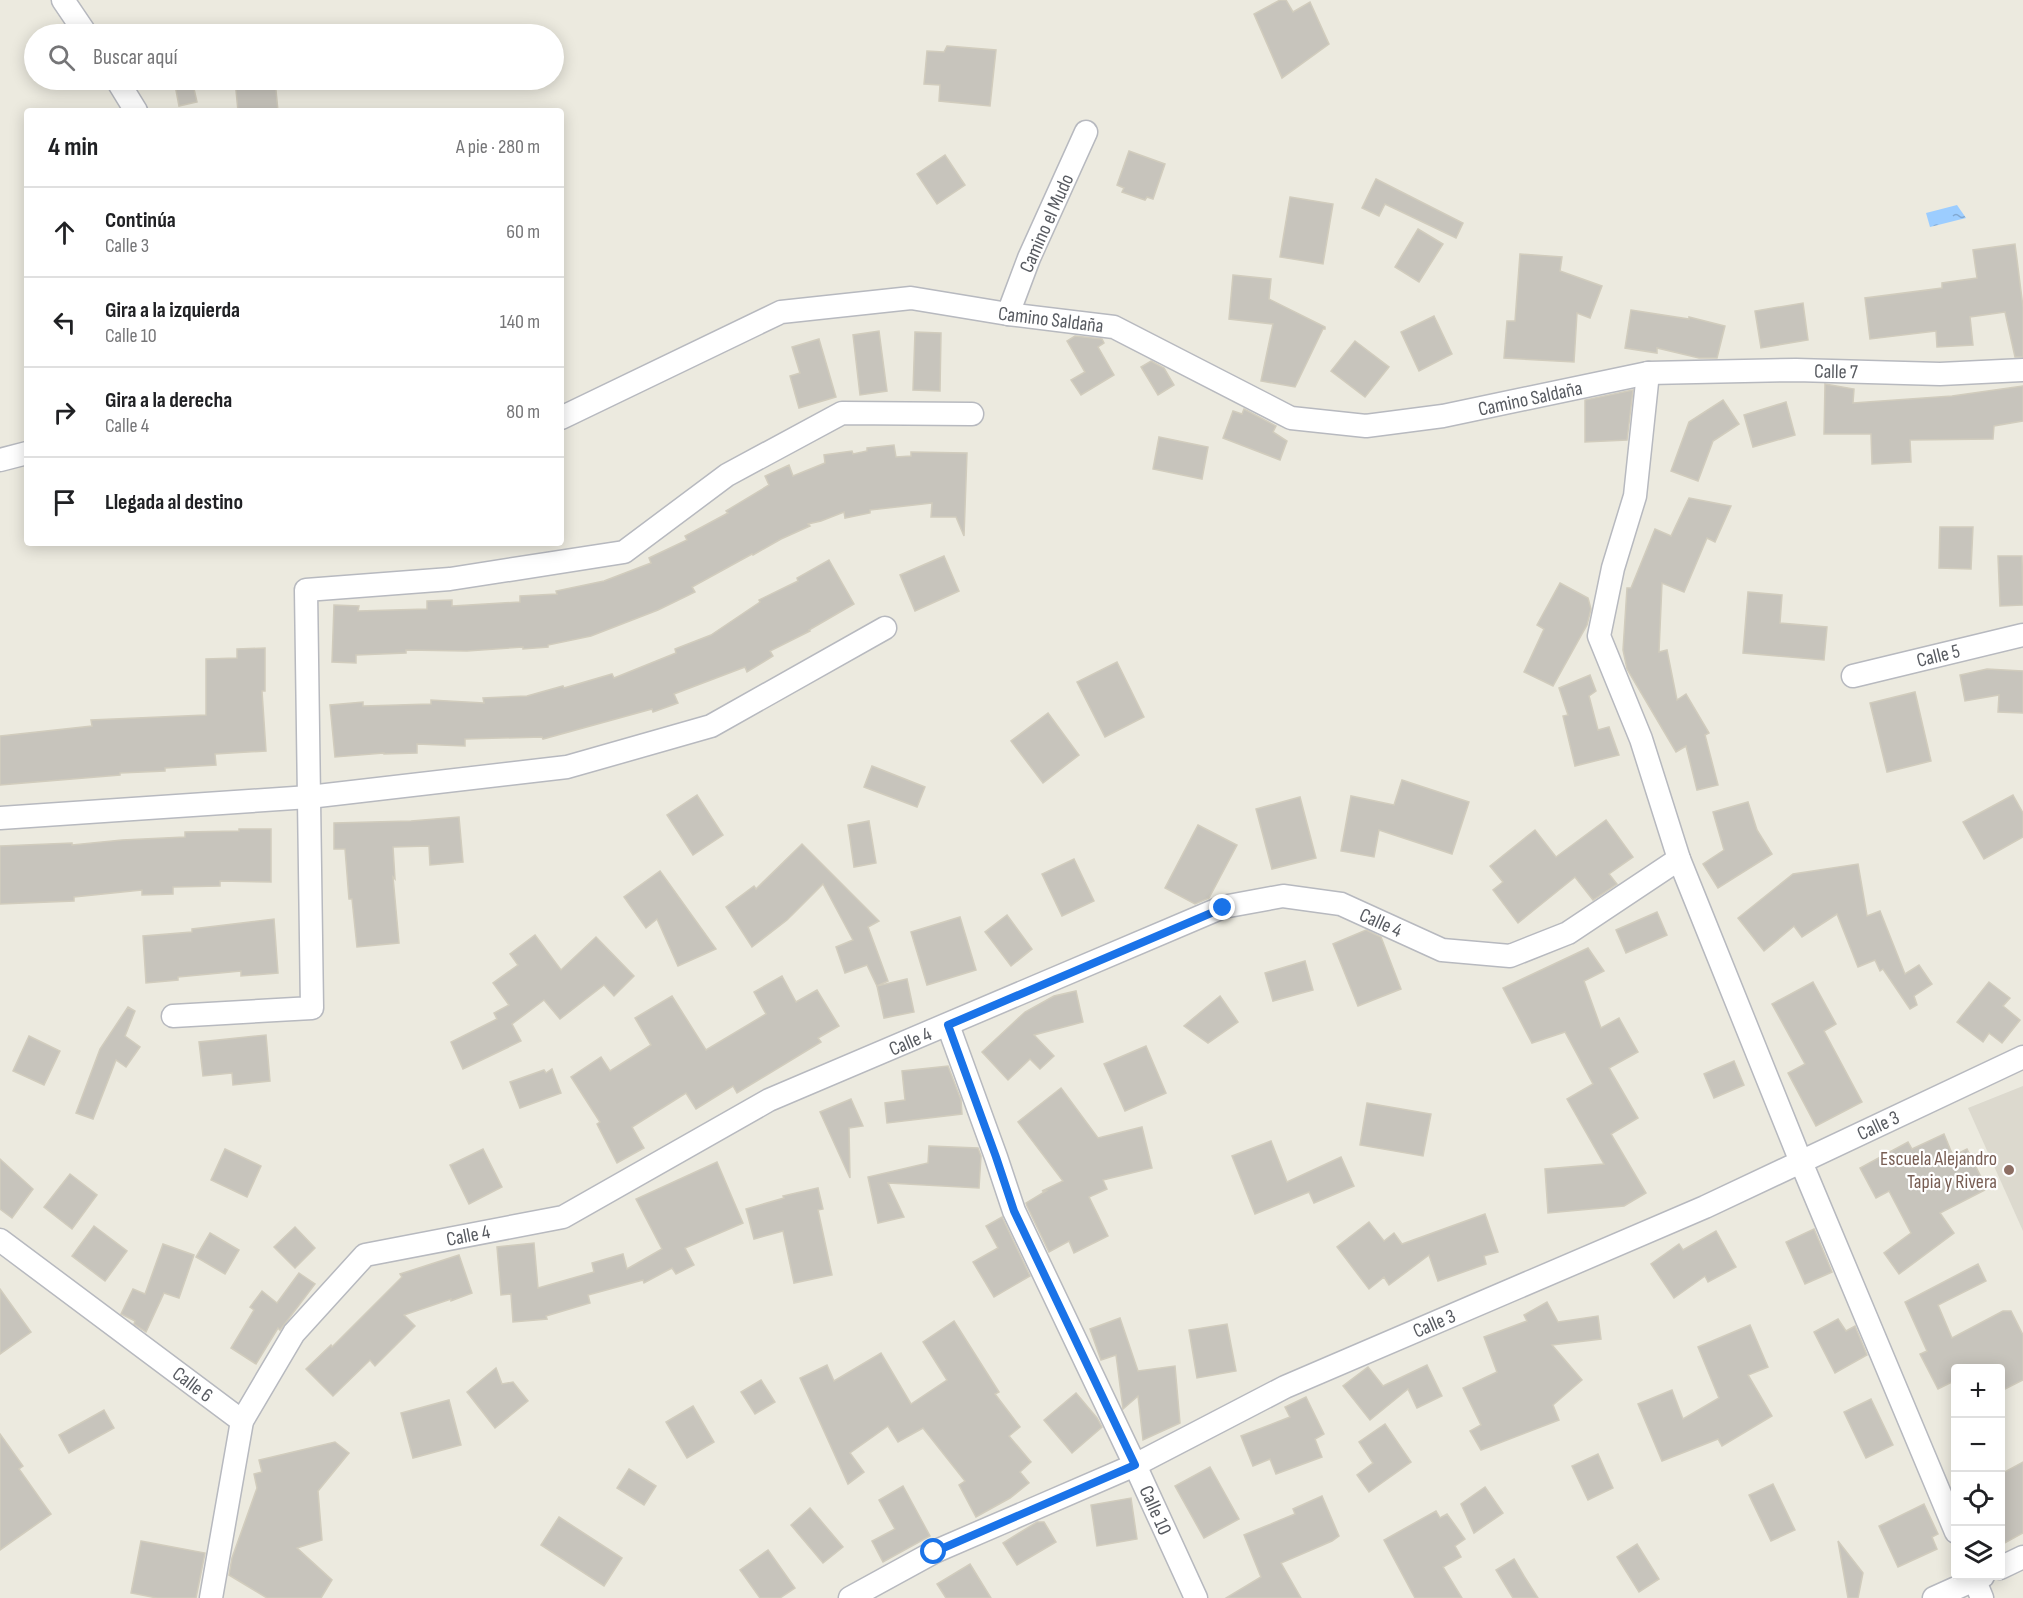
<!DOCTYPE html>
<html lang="es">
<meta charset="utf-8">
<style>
body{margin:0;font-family:"Sofia Sans Condensed",sans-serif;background:#f2f2f2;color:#202124}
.controls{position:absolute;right:18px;bottom:18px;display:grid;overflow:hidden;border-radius:6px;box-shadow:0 3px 15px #0003}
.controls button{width:54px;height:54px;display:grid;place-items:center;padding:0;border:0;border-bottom:2px solid #e0e0e0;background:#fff;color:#202124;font:30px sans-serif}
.stop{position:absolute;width:18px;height:18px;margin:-14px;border:4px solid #1a73e8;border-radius:50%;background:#fff}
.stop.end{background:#1a73e8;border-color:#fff;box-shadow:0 2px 6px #0008}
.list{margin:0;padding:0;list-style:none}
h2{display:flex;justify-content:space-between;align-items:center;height:78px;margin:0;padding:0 24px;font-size:26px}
h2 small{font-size:20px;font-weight:400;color:#757577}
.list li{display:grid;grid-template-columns:39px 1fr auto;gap:18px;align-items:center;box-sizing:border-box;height:90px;padding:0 24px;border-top:2px solid #e0e0e0}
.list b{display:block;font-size:22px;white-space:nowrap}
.list p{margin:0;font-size:20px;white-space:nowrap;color:#757577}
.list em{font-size:20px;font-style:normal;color:#757577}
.icon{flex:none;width:33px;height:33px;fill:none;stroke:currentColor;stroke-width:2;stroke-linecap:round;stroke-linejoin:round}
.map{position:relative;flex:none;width:2023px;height:1598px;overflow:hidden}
.search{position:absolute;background:#fff;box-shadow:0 3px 15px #0003;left:24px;top:24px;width:540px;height:66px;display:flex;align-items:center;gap:15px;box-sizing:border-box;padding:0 21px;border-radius:33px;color:#757577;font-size:22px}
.panel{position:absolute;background:#fff;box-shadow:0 3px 15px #0003;left:24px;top:108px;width:540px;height:438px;border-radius:6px}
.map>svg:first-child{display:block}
</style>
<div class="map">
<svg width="2023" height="1598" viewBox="0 0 2023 1598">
<defs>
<pattern id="water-ripples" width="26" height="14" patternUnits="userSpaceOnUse" patternTransform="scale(1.5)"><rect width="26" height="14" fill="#9ccdff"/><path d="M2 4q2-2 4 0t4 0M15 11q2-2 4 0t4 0" fill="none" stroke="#82a9d2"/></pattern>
</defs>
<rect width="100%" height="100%" fill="#eceadf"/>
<path fill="#dcd9ce" d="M2023 1086V1231L1968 1108Z"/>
<path fill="url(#water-ripples)" d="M1957 205 1966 218 1930 227 1926 213Z"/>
<g fill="#c7c4bc" stroke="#d1ccbd" stroke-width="1.5">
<path d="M1280 0H1286L1293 12 1310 2 1329 44 1282 78 1254 14Z"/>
<path d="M947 46 996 50 990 106 939 101 940 85 924 84 927 51 944 52Z"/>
<path d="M174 80H192L197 102 179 106Z"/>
<path d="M235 80H275L278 111H238Z"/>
<path d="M1129 151 1165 164 1153 199 1147 197 1145 200 1122 192 1124 188 1117 185Z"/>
<path d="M945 155 965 185 937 204 917 174Z"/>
<path d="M1376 179 1463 223 1456 238 1385 204 1379 216 1362 208Z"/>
<path d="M1290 197 1333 204 1323 264 1280 257Z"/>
<path d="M1418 229 1443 244 1419 282 1395 267Z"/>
<path d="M2015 244 2023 307V357H2015L2005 312 1970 317 1973 345 1937 347 1936 331 1870 339 1865 298 1942 288V283L1977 278 1973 250Z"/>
<path d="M1520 254 1562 257 1560 271 1602 286 1590 318 1577 313 1574 362 1504 358 1507 321H1515Z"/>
<path d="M1233 275 1271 279 1269 299 1325 327V329H1323L1295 387 1261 381 1273 324 1229 319Z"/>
<path d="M1803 303 1808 340 1761 348 1755 311Z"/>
<path d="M1631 310 1689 319V317L1725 326 1717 358H1699L1657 348V353L1625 348Z"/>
<path d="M1434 316 1452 354 1419 371 1401 332Z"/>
<path d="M879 331 887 391 860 395 853 335Z"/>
<path d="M915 332 941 333 940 391 913 390Z"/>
<path d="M1075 336 1102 339 1104 343 1098 347 1114 375 1081 395 1071 380 1085 372 1067 341Z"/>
<path d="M819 339 836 397 799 408 790 376 800 373 792 347Z"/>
<path d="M1355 341 1389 367 1365 397 1331 371Z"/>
<path d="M1151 361 1164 368 1174 385 1158 395 1141 367Z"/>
<path d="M1825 384 1854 389 1853 403 1952 396 2023 386V421L1994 426 1993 439 1910 440 1911 462 1872 464 1871 434H1824Z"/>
<path d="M1633 390 1627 440 1585 442V400Z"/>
<path d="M1723 400 1739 424 1713 441 1698 481 1671 471 1689 422Z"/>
<path d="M1786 402 1795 435 1753 447 1744 415Z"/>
<path d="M1244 409 1276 426 1273 432 1287 441 1280 460 1223 438 1233 411 1242 414Z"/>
<path d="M1159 437 1208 447 1202 479 1153 469Z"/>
<path d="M894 445 896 457 911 456V452L967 453 964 536 956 517H931L932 503 870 510V513L845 518 844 512 821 521 808 524 810 526 781 539 753 555 752 554 692 587 695 592 658 610 591 636 548 645V647L523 649V647L467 651 406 650V653L356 655V663L332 662 334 605 359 606 358 611 427 609V601L452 600V606L520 602V596L557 594 556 591 604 581 651 563 649 558 687 540 685 536 728 513 726 511 769 485 765 476 789 465 793 476 825 463 824 455 852 451 853 454 867 451V448Z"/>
<path d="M1689 498 1731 506 1715 542 1707 538 1684 592 1662 583 1659 652 1667 650 1677 700 1686 694 1709 733 1705 735 1718 785 1697 790 1686 746 1676 752 1627 669 1623 650 1627 588H1631L1655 529 1671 536Z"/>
<path d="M1940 527H1973L1971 569 1939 568Z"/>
<path d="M944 556 959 591 915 611 900 575Z"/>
<path d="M1998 556H2022L2023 605 2000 606Z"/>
<path d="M829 560 854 604 809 630 810 631 770 651 773 656 747 672 745 667 674 694 678 703 653 712 652 709 543 739 542 737 465 739V746L417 744V753L384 754V753L335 757 330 705 363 702V706L431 704V700L484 703 483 698 527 696 563 686 564 688 612 674 614 678 676 653 675 649 711 635 760 602 759 600 798 581 797 578Z"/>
<path d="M1560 583 1588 598 1591 609 1587 625 1553 686 1524 672 1544 629 1537 625Z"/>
<path d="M1748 592 1782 595 1780 623 1827 627 1824 660 1743 653Z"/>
<path d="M265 648V691H262L266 751 215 754 216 765 165 768V771L120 773V775L0 785V736L92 726 91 720 206 715V659L237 658V649Z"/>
<path d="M1117 662 1144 717 1105 737 1077 682Z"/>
<path d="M1987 669 2023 671V713L1998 712 1999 695 1965 701 1960 675Z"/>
<path d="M1590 675 1596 691 1589 696 1598 730 1609 727 1619 755 1575 766 1563 716 1568 715 1559 688Z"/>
<path d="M1915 692 1931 761 1887 772 1870 703Z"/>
<path d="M1048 713 1079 755 1043 783 1011 741Z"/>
<path d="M872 766 925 787 917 807 864 787Z"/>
<path d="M1402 780 1469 802 1452 854 1379 830 1374 857 1341 851 1351 796 1394 805Z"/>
<path d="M697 795 723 835 693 855 667 815Z"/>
<path d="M2013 795 2023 813V837L1984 859 1963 822Z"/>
<path d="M1300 797 1316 858 1272 869 1256 809Z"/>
<path d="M1748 802 1757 830 1772 854 1718 888 1703 864 1724 850 1713 812Z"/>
<path d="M459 817 463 862 430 865 429 846 393 847 395 879 393 877 399 943 357 947 352 899H349L345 849H334V823L411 821Z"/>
<path d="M1606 820 1633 857 1609 874 1617 884 1593 900 1575 877 1518 923 1493 890 1503 882 1490 866 1535 830 1556 857Z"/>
<path d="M869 821 876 863 854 867 848 825Z"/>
<path d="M1198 825 1237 845 1209 898 1195 904 1165 888Z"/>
<path d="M239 829H271V882L220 881V886L173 887V894L142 895V890L74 897V901L0 904V846L72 843V845L122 840 185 837V832L239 831Z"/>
<path d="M802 844 879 921 868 927 888 981 877 986 867 965 845 973 836 947 853 940 823 884 787 920 752 947 726 907 754 886 756 889Z"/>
<path d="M1074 859 1094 901 1062 916 1042 874Z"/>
<path d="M1858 864 1867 916 1880 911 1905 974 1919 965 1932 984 1914 996 1917 1005 1910 1009 1883 969 1880 971 1875 960 1858 967 1837 914 1802 937 1794 926 1764 951 1738 918 1793 874Z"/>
<path d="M660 871 716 949 678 966 657 919 646 928 624 897Z"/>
<path d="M1657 912 1667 935 1626 953 1616 930Z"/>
<path d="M1007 915 1032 949 1011 966 985 932Z"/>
<path d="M960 917 976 970 927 985 911 932Z"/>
<path d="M274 919 278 973 241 976V971L178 977V980L146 983 143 936 192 932V929Z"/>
<path d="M1366 930 1381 937 1401 989 1358 1006 1333 944Z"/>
<path d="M535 935 561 970 596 937 634 976 614 996 604 985 560 1019 544 1000 512 1024 521 1041 463 1069 451 1042 497 1019 494 1013 509 1005 493 983 518 965 510 954Z"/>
<path d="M1588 948 1604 971 1584 981 1601 1028 1619 1018 1638 1052 1609 1068 1638 1118 1611 1134 1646 1193 1624 1206 1548 1213 1545 1169 1604 1164 1567 1099 1593 1084 1565 1032 1532 1043 1503 988Z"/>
<path d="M1305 961 1313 990 1273 1001 1265 973Z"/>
<path d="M782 976 796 1002 817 990 839 1026 818 1038 821 1042 737 1093 733 1086 696 1109 686 1093 632 1127 644 1148 617 1163 597 1124 600 1122 571 1077 601 1057 610 1071 651 1045 635 1018 672 996 706 1050 766 1014 754 992Z"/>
<path d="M907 979 914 1012 884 1018 877 986Z"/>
<path d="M1813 982 1836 1024 1824 1031 1862 1102 1816 1126 1788 1073 1805 1064 1772 1004Z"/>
<path d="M1989 982 2010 998 2003 1006 2020 1020 2002 1043 1989 1033 1983 1042 1957 1022Z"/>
<path d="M1076 991 1083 1022 1034 1035 1054 1056 1040 1069 1030 1059 1008 1080 982 1052 1025 1012 1054 996Z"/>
<path d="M1220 996 1238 1022 1208 1043 1184 1026Z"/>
<path d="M128 1007 135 1011 125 1036 140 1047 126 1067 116 1060 93 1119 76 1113 100 1049Z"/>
<path d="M266 1035 270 1081 233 1085 232 1073 203 1076 199 1042Z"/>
<path d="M29 1036 60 1051 44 1085 13 1071Z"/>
<path d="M1146 1046 1166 1093 1125 1111 1104 1064Z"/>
<path d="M1734 1061 1744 1085 1714 1098 1704 1074Z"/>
<path d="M948 1066 961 1100 962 1114 887 1123 885 1103 905 1100 902 1071Z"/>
<path d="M552 1069 561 1093 520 1108 510 1082 544 1070 546 1073Z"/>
<path d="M1061 1088 1098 1138 1142 1127 1152 1168 1103 1180 1107 1189 1089 1197 1108 1236 1074 1253 1069 1241 1049 1252 1027 1206 1026 1203 1046 1191H1042L1063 1181 1018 1122Z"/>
<path d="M851 1099 863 1126 849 1128 850 1178 820 1112Z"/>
<path d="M1367 1103 1431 1114 1423 1156 1360 1145Z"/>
<path d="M1944 1134 1953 1156 1967 1149 1987 1189 1940 1213 1954 1233 1899 1274 1884 1253 1911 1233 1889 1191 1876 1198 1860 1168 1908 1142 1912 1149Z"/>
<path d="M1271 1141 1287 1182 1341 1157 1354 1186 1314 1203 1309 1192 1255 1214 1232 1156Z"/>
<path d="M929 1146 978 1148 981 1156 979 1188 888 1183 904 1217 878 1223 868 1177 928 1163Z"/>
<path d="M225 1149 261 1166 247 1197 211 1180Z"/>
<path d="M483 1149 502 1187 469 1204 450 1165Z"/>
<path d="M0 1159 33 1189 12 1218 0 1209Z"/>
<path d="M717 1162 743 1223 685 1248 694 1265 676 1274 672 1268 644 1283 643 1280 588 1295 590 1303 546 1316 547 1319 513 1322 511 1294 501 1295 497 1247 534 1243 538 1288 594 1272 592 1263 623 1254 627 1269 662 1249 636 1199Z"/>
<path d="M70 1174 97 1195 72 1229 44 1207Z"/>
<path d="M818 1188 823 1209 818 1210 832 1275 794 1283 783 1231 754 1239 746 1209 784 1198 783 1196Z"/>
<path d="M1485 1214 1498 1252 1484 1256 1486 1264 1438 1281 1429 1255 1389 1285 1384 1277 1369 1289 1337 1247 1369 1222 1384 1241 1394 1233 1402 1244Z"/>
<path d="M1002 1217 1030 1276 994 1297 973 1262 998 1248 986 1226Z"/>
<path d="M94 1226 127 1251 105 1281 72 1256Z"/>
<path d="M295 1227 315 1248 295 1268 274 1247Z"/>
<path d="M1814 1229 1832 1272 1805 1284 1786 1242Z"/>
<path d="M1716 1231 1736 1267 1708 1282 1705 1276 1674 1298 1651 1264 1679 1244 1683 1250Z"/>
<path d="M210 1233 239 1250 225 1274 196 1257Z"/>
<path d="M163 1244 194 1255 179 1298 164 1293 146 1332 134 1324 135 1321 121 1314 133 1289 145 1294Z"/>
<path d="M459 1255 472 1293 451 1301V1299L404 1315 415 1326 375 1366 370 1360 333 1396 306 1369 331 1345 332 1347 402 1277 400 1274Z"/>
<path d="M1978 1264 1986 1281 1938 1305 1952 1338 2003 1311H2011L2023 1335V1380L2001 1391V1368H1956V1380L1938 1389 1920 1354 1927 1351 1905 1302Z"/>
<path d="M299 1273 315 1284 280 1330 278 1328 256 1364 231 1348 254 1310 250 1307 262 1291 277 1303Z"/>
<path d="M0 1289 31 1332 0 1354Z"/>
<path d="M1547 1302 1558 1322 1598 1316 1601 1339 1552 1345 1582 1380 1553 1405 1559 1420 1481 1450 1470 1431 1481 1425 1463 1388 1497 1372 1484 1337 1527 1321 1524 1315Z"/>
<path d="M1120 1318 1138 1371 1175 1366 1180 1423 1143 1440 1138 1396 1123 1409 1116 1355 1101 1360 1090 1329Z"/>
<path d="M1838 1319 1846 1331 1855 1326 1867 1355 1835 1373 1814 1332Z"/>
<path d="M954 1321 999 1392 995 1394 1020 1427 1009 1436 1031 1462 1020 1472 1029 1483 1010 1498 976 1517 959 1485 965 1481 923 1428 898 1442 888 1426 850 1453 864 1472 848 1484 800 1378 827 1365 834 1381 881 1353 911 1404 947 1380 923 1342Z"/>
<path d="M1227 1324 1236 1371 1197 1378 1189 1330Z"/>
<path d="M1750 1325 1768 1367 1748 1375 1772 1416 1722 1446 1718 1439 1662 1461 1638 1404 1672 1390 1683 1419 1719 1398 1698 1347Z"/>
<path d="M1427 1365 1442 1396 1417 1408 1408 1389 1370 1420 1343 1386 1368 1367 1383 1386Z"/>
<path d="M496 1368 502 1384 513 1382 528 1401 495 1428 467 1392Z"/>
<path d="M761 1380 775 1402 755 1414 741 1392Z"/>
<path d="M1076 1393 1097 1418 1102 1427 1072 1453 1044 1420Z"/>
<path d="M1306 1397 1324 1434 1315 1439 1322 1457 1276 1474 1270 1459 1253 1466 1241 1436 1290 1417 1285 1407Z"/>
<path d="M1871 1399 1893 1445 1866 1458 1844 1412Z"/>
<path d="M449 1400 461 1445 413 1458 401 1413Z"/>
<path d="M693 1406 714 1442 687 1458 666 1422Z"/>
<path d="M104 1410 114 1428 69 1453 59 1435Z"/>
<path d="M1385 1424 1411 1462 1369 1492 1357 1475 1373 1463 1359 1442Z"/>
<path d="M0 1434 23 1466 19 1469 51 1514 0 1550Z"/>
<path d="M335 1442 349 1453 318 1491 322 1540 297 1548 332 1580 321 1598H267L229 1575 232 1558 257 1488 254 1474 262 1472 259 1460Z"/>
<path d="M1598 1454 1613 1488 1588 1500 1572 1466Z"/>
<path d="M2023 1462V1533L2001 1545V1474Z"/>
<path d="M1210 1467 1239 1519 1204 1538 1175 1486Z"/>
<path d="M629 1469 656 1486 644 1505 617 1488Z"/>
<path d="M1773 1484 1795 1530 1771 1541 1749 1495Z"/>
<path d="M903 1486 930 1536 883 1562 872 1541 895 1529 879 1500Z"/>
<path d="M1485 1487 1503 1513 1474 1533 1461 1504Z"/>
<path d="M1322 1496 1339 1536 1332 1541 1281 1563 1301 1598H1226L1261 1577 1244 1535 1295 1514 1293 1509Z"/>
<path d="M1131 1498 1137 1539 1097 1546 1091 1505Z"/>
<path d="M1924 1504 1938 1534 1932 1537 1937 1549 1898 1567 1879 1526Z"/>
<path d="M810 1508 843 1547 823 1563 791 1525Z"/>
<path d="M1436 1511 1440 1518 1447 1514 1465 1539 1455 1546 1461 1557 1443 1567 1462 1598H1415L1384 1540Z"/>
<path d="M559 1517 622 1558 604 1586 541 1545Z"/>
<path d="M1037 1522H1044L1056 1542 1017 1565 1003 1543Z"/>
<path d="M141 1541 205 1553 196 1598H157L131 1593Z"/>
<path d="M1838 1541 1863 1573 1858 1598H1848Z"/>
<path d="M1637 1544 1659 1579 1639 1592 1617 1557Z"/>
<path d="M768 1550 795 1588 780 1598H760L740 1570Z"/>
<path d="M1514 1559 1524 1576 1538 1598H1513L1496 1570Z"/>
<path d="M970 1564 991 1598H946L937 1584Z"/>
</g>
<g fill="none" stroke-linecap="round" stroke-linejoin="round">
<g stroke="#b7b9bf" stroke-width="25">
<g id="street">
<path d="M63 0 86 34"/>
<path d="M117 80 136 111"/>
<path d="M1008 314 1029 258 1086 132"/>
<path d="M1648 373 1635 496 1613 568 1599 636 1641 739 1679 859 1801 1162 1956 1532"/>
<path d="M561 418 781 312 911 298 1008 314 1114 327 1291 418 1366 426 1443 416 1648 373 1796 370 1940 374 2023 370"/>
<path d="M0 460 27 453"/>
<path d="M1853 676 2023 635"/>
<path d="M0 818 309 797 567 767 711 726 885 628"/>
<path d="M173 1016 312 1008 306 590 450 579 624 552 727 475 842 413 972 414"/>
<path d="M948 1025 996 1157 1014 1211 1135 1465 1196 1598"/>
<path d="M0 1240 242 1421"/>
<path d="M2000 1568 2023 1557"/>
<path d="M1973 1576 1982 1598"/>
<path d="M211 1598 242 1421 294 1333 365 1255 563 1217 769 1100 1223 907 1283 896 1341 904 1442 950 1510 956 1568 933 1679 859"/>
<path d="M850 1598 934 1552 1135 1465 1285 1387 1705 1207 2023 1057"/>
<path d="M1934 1598 1983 1576"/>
</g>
</g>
<use href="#street" stroke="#fff" stroke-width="22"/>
</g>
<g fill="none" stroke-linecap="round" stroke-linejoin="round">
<path stroke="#1a73e8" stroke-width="8" d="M934 1552 1135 1465 1014 1211 996 1157 948 1025 1223 908"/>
</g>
<circle fill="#8d6e63" stroke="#fff" stroke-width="2" cx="2009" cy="1170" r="6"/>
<g text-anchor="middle" stroke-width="4.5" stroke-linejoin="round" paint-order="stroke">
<g font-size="20" fill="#585b61" stroke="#fff">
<text transform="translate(1046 223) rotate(-66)" y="7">Camino el Mudo</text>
<text transform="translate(1051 319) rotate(7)" y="7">Camino Saldaña</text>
<text transform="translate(1836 371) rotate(1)" y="7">Calle 7</text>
<text transform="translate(1530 398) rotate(-12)" y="7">Camino Saldaña</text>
<text transform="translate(1938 655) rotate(-14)" y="7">Calle 5</text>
<text transform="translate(1381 922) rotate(24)" y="7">Calle 4</text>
<text transform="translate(910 1041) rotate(-23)" y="7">Calle 4</text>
<text transform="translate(1878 1125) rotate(-25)" y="7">Calle 3</text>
<text transform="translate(468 1235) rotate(-11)" y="7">Calle 4</text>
<text transform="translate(1434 1323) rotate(-23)" y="7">Calle 3</text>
<text transform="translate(193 1384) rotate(37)" y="7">Calle 6</text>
<text transform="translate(1156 1510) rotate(66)" y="7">Calle 10</text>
</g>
<g font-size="20" fill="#785e54" stroke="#fff" text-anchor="end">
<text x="1997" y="1165">Escuela Alejandro<tspan x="1997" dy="23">Tapia y Rivera</tspan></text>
</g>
</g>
</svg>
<div class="controls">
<button>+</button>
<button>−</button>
<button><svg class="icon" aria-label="locate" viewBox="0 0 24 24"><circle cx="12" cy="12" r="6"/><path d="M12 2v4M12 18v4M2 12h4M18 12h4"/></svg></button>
<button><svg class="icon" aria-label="layers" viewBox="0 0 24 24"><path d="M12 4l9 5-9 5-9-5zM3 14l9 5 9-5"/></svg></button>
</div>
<div class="stop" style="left:934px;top:1552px"></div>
<div class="stop end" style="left:1223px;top:908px"></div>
<div class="search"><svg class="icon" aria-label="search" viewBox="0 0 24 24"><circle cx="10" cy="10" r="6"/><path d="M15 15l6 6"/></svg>Buscar aquí</div>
<section class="panel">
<h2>4 min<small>A pie · 280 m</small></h2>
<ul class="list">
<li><svg class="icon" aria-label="ahead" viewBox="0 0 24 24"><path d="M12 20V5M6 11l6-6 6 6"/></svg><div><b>Continúa</b><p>Calle 3</p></div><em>60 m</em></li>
<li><svg class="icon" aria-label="left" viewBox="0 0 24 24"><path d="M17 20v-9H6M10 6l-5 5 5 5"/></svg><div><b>Gira a la izquierda</b><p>Calle 10</p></div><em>140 m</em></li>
<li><svg class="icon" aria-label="right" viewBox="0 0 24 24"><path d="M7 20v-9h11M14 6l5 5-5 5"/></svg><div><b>Gira a la derecha</b><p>Calle 4</p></div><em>80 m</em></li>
<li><svg class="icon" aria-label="arrive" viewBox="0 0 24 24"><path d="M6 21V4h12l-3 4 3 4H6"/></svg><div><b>Llegada al destino</b></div></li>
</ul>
</section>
</div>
